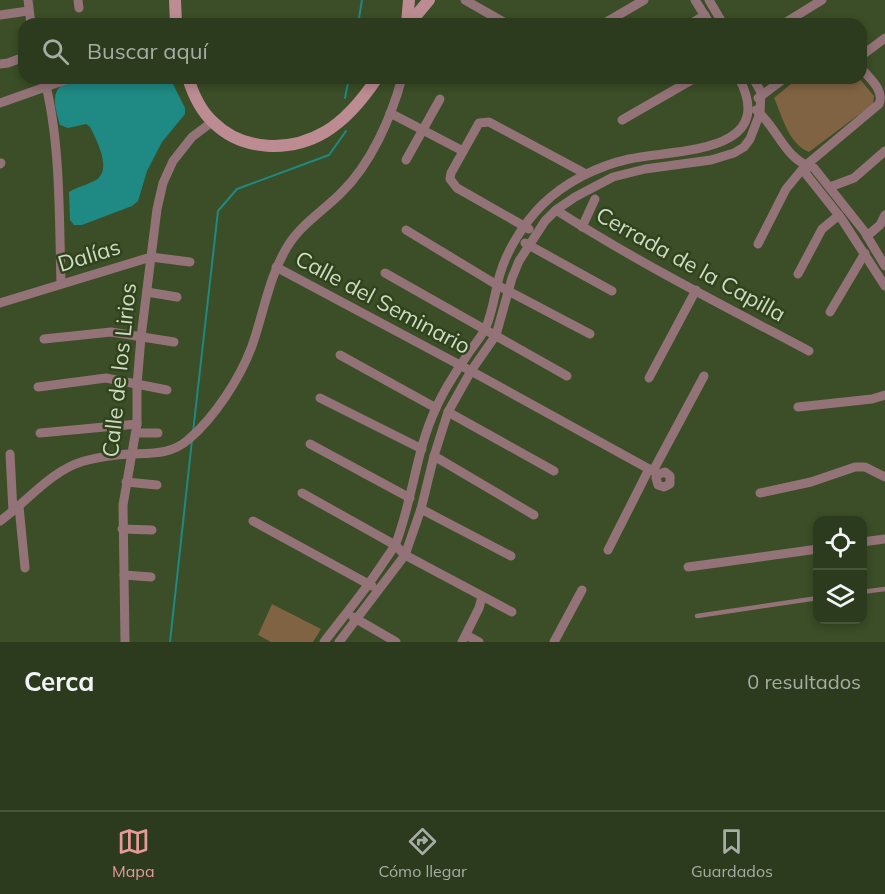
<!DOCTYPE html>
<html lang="es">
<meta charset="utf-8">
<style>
body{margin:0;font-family:Mulish,sans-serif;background:#38452a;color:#f1f3f6}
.controls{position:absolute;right:18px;bottom:18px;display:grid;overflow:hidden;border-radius:12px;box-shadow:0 3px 9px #0003}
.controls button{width:54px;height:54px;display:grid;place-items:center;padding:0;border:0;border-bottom:2px solid #48543b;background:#2c3a1d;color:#f1f3f6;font:30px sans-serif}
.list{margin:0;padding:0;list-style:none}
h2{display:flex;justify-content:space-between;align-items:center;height:78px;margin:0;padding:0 24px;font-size:26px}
h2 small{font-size:20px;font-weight:400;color:#a6ada4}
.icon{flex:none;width:33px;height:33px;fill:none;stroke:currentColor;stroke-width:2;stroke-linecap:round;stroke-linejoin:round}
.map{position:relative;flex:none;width:885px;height:642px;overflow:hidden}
.search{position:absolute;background:#2c3a1d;box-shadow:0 3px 9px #0003;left:18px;right:18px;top:18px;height:66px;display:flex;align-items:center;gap:15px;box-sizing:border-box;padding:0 21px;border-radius:18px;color:#a6ada4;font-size:22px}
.sheet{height:168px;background:#2c3a1d}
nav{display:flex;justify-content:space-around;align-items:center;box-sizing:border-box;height:84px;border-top:2px solid #48543b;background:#2c3a1d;font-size:16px;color:#a6ada4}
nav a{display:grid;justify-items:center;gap:3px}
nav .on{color:#e69b98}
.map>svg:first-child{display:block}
</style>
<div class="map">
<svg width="885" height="642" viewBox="0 0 885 642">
<rect width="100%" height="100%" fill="#3b4e27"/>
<g fill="#806342">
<path d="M798 78H859L874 96 873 104 809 152C788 143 783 118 774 98Z"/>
<path d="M272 604 321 629 313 642H271L258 635Z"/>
</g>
<path fill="#1f8983" d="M80 78H170L185 108V114L162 142 147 171 138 201 132 206 82 225H74L70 220 69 192C77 187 87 185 96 180 113 170 96 139 90 127L86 124 68 128 60 125C57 114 50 94 61 86 66 82 74 80 80 78Z"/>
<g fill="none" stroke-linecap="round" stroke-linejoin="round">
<g stroke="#1f8983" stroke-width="2">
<path d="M358 24 362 0"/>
<path d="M345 98 349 78"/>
<path d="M193 432 218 211 237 189 329 155 346 131"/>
<path d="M170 642 192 440"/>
</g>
<g stroke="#937377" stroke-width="4.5">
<path d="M862 592 885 589"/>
<path d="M697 616 818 598"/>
</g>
<g stroke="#937377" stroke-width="9">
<path d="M28 0 31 24"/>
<path d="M78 0 79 8"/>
<path d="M465 0 507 24"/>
<path d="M695 0 710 24"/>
<path d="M709 0 723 24"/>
<path d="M0 15 28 11"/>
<path d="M603 24 644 0"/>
<path d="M690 24 705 15"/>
<path d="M783 24 822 0"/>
<path d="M861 56 885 38"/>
<path d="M0 64 8 63 24 57"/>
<path d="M44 78C61 141 59 218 61 284"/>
<path d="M601 78H602"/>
<path d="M758 98 785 78"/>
<path d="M0 103 71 78"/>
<path d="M756 110C777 126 784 160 814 168L864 231 885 266"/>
<path d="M390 113 463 151"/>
<path d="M622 120 695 78"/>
<path d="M406 160 440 99"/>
<path d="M0 164 1 163"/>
<path d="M805 166 806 174 841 218 885 286"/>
<path d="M830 187 854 178 885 151"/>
<path d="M556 210C637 262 724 306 809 351"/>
<path d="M582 227 595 199"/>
<path d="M529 229 457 188 450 179 451 173 479 123 489 122 586 174"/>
<path d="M406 230 497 285 590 334"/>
<path d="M867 236 880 225 885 215"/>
<path d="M525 243 612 291"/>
<path d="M758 244 786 189 805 166 879 104C885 90 869 78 861 68"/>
<path d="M276 267 471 371 649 469 659 474 665 472 670 476V484L664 487 658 485 656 478 659 474"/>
<path d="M385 273 567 376"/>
<path d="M798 274 822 229 839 215"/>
<path d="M147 292 177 297"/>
<path d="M0 303 151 257 190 262"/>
<path d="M830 312 865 253"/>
<path d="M44 339 111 332 174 342"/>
<path d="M340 355 436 408"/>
<path d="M649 378 696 290"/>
<path d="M38 387 106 378 167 390"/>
<path d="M320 398 422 449"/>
<path d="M798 407 872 399 885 395"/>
<path d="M448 412 554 471"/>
<path d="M40 433 137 424"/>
<path d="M136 433H158"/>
<path d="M310 444 410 498"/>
<path d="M10 454 13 511"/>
<path d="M434 456 534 515"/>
<path d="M653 471 704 376"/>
<path d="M126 482 157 485"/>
<path d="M302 493 395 545 405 555 512 612"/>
<path d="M760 493 811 482 855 467H865L885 477"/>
<path d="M19 506 25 568"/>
<path d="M421 509 511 556"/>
<path d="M0 521C28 501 50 471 84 461 99 457 114 455 129 454 152 453 171 455 189 439 215 417 240 378 252 346 264 312 269 275 289 244 302 224 324 210 341 193 371 164 391 118 402 78"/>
<path d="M253 521 372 586"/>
<path d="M122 529 152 530"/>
<path d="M862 542 885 539"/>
<path d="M608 550 649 469"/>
<path d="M688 567 818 549"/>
<path d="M124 575 151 577"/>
<path d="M353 617 396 642"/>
<path d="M466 635 479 642"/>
<path d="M125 642 123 505 137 424V385L141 337 157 209 163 183 173 161 192 137 212 122"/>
<path d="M324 642C343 617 364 592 381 566 386 558 392 551 396 543 413 499 416 450 436 408 444 390 455 373 466 357 472 347 481 338 486 327 493 311 495 291 500 274 507 250 524 223 542 205 565 182 598 166 629 159 675 149 779 155 739 78"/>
<path d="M339 642 405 555 421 509 434 456 448 412 471 371 496 335 512 278 519 261 545 221 556 210 575 197 613 177 645 169 711 160 734 153 744 147 750 139 760 113 761 92 753 78"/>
<path d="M462 642 479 608 482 597"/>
<path d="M554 642 582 590"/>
</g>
<g stroke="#bd8b92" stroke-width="12">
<path d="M175 0 176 24"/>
<path d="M407 24 409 0"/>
<path d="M409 24 429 0"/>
<path d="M188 78C193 94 201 111 213 122 243 152 291 152 325 132 347 119 363 99 377 78"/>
</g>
</g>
<g text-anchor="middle" stroke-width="5" stroke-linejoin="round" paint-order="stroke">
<g font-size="22" fill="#cedac3" stroke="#31431c">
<text transform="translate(89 255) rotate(-17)" y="8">Dalías</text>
<text transform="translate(691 264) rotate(29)" y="8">Cerrada de la Capilla</text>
<text transform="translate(383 302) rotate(28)" y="8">Calle del Seminario</text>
<text transform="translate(119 370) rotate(-84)" y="8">Calle de los Lirios</text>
</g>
</g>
</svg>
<div class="controls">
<button><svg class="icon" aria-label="locate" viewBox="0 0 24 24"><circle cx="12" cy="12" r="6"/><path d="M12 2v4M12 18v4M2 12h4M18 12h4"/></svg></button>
<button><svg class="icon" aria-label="layers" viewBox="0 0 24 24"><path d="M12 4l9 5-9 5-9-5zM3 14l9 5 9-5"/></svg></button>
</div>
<div class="search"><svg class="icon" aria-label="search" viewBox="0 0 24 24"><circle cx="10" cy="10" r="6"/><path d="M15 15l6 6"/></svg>Buscar aquí</div>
</div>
<section class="sheet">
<h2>Cerca<small>0 resultados</small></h2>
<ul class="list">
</ul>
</section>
<nav>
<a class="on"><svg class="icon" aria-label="map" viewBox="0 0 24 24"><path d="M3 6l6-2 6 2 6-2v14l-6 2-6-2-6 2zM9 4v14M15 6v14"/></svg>Mapa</a>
<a><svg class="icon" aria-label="directions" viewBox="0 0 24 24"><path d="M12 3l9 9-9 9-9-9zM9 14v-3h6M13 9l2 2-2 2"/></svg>Cómo llegar</a>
<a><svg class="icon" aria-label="saved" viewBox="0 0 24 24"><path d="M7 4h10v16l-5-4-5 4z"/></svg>Guardados</a>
</nav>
